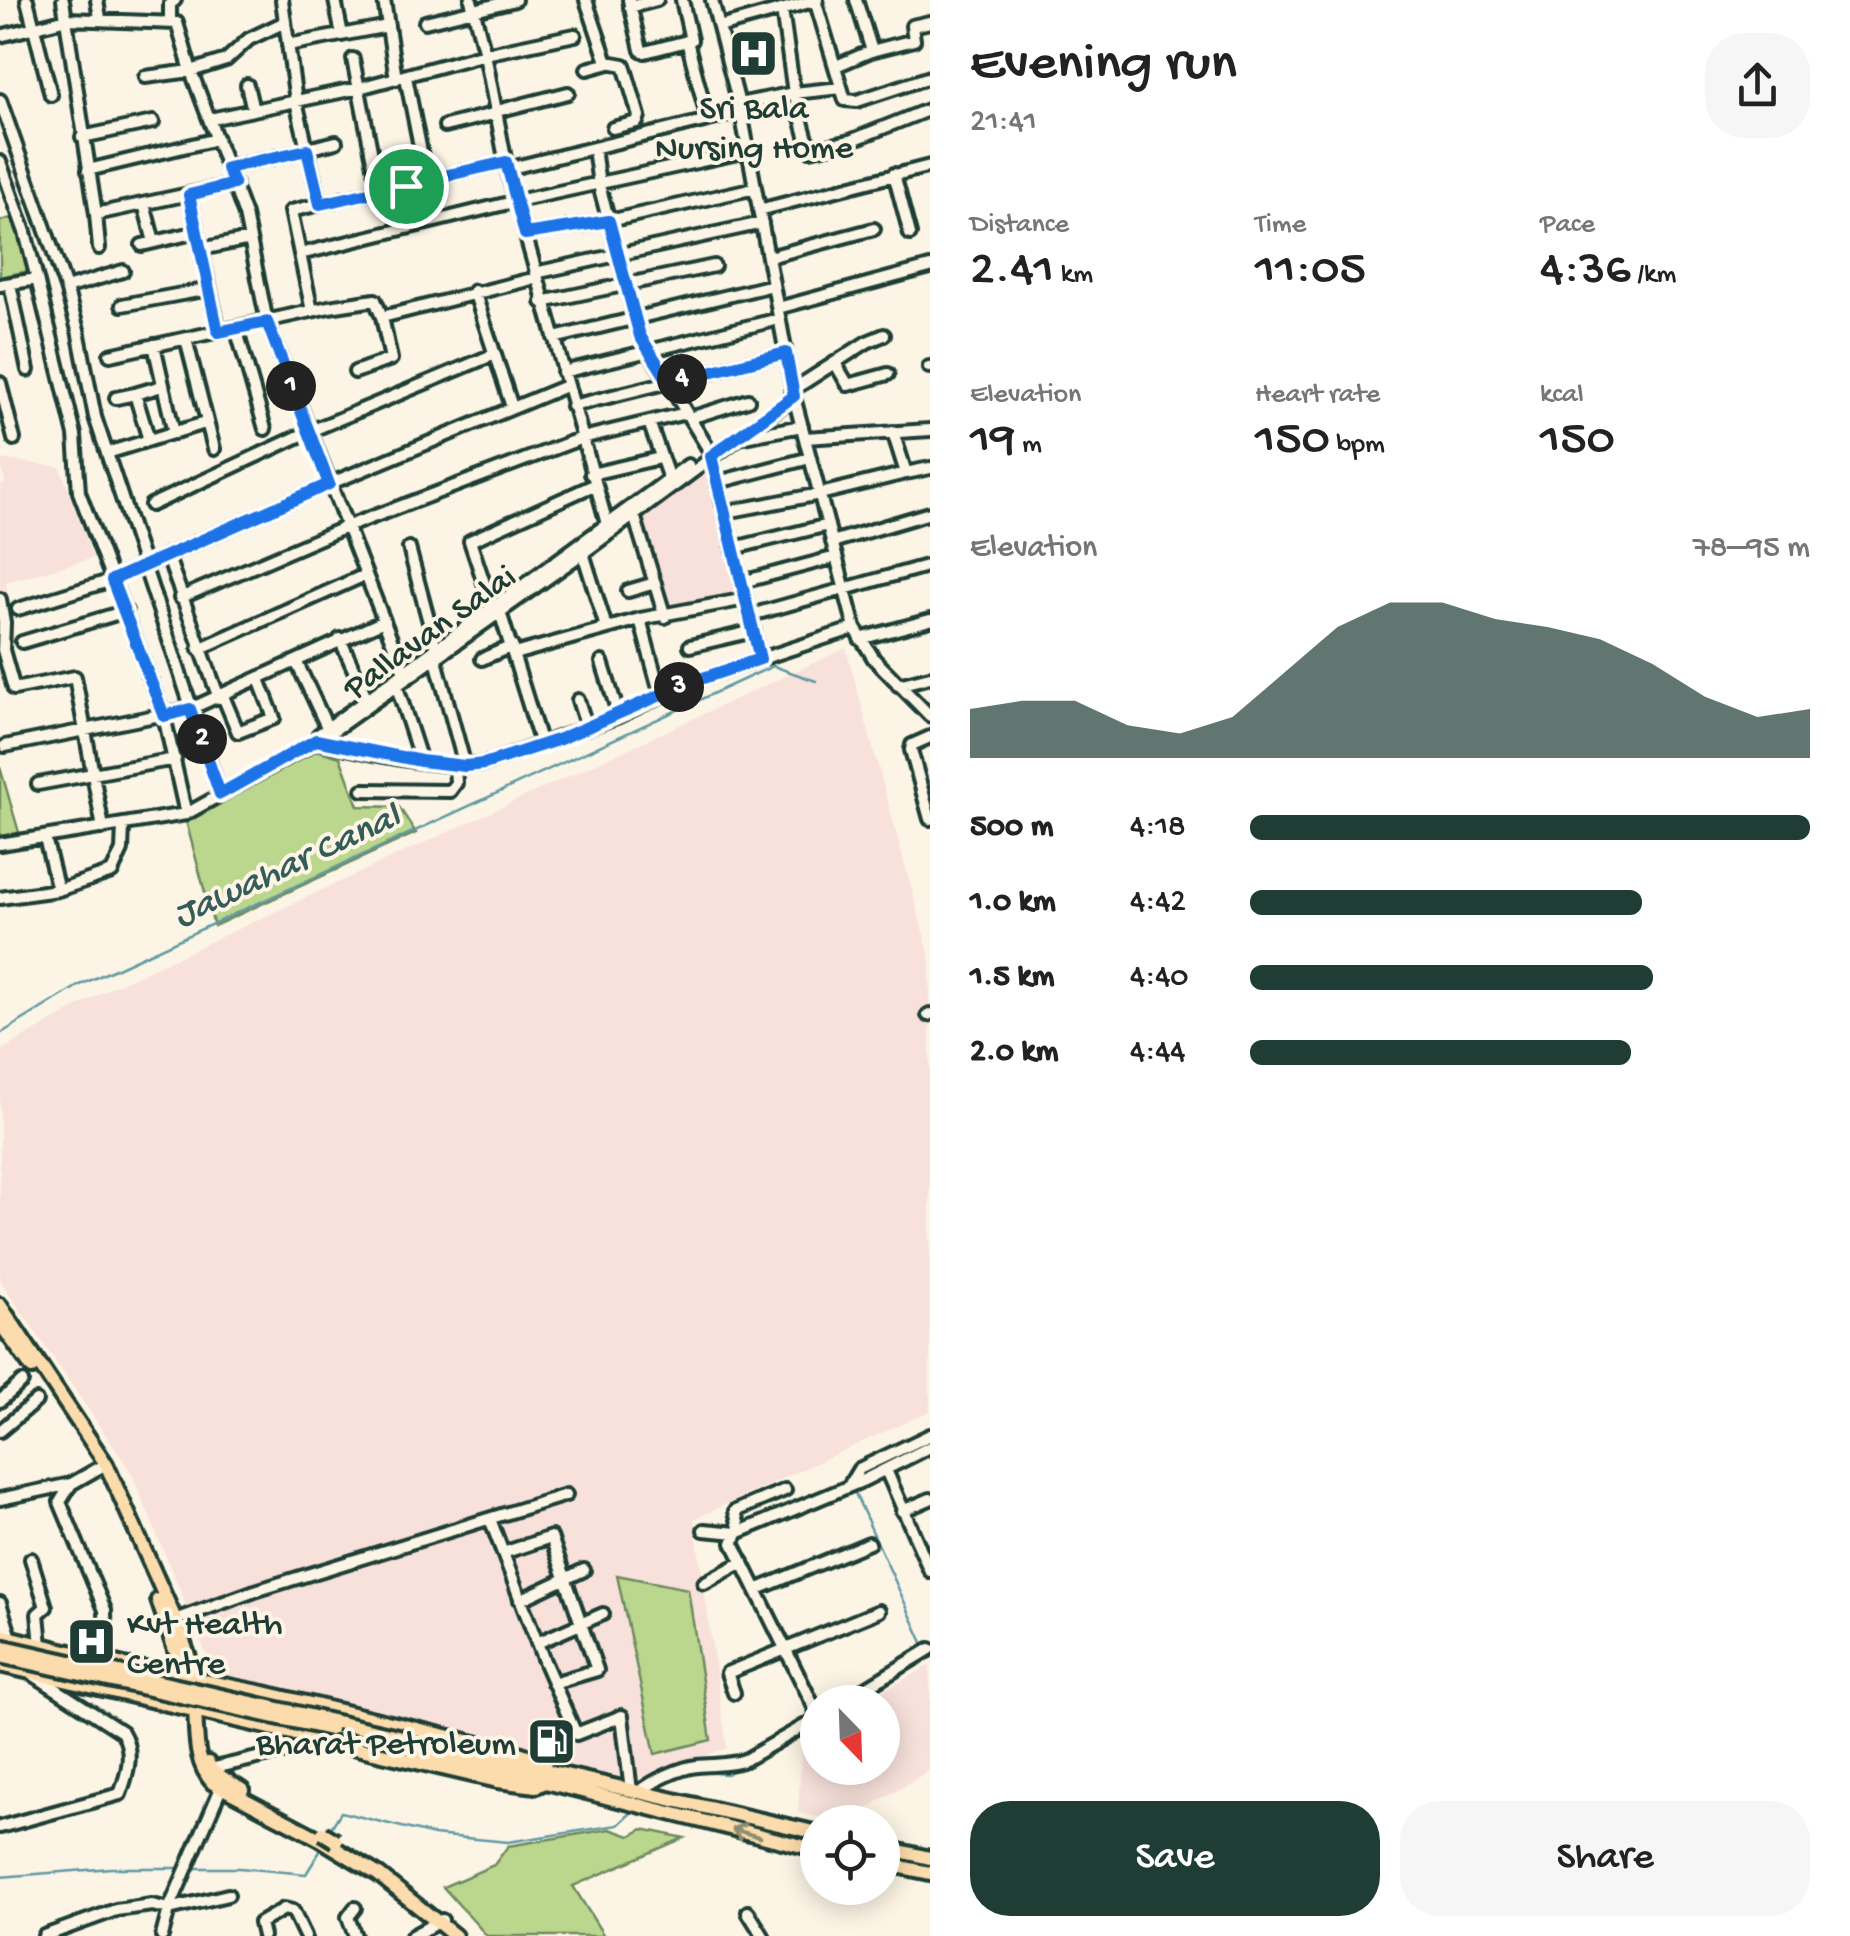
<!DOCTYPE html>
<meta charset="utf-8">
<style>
:root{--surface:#fff;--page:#f6f6f6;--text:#222;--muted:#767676;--accent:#1f3d34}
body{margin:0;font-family:"Gochi Hand",sans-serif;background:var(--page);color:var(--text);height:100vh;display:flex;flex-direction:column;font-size:38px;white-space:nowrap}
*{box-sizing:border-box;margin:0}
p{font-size:32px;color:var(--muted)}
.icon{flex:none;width:55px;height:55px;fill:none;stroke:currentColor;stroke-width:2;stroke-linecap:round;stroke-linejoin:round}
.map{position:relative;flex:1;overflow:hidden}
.side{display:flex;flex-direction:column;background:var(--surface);width:920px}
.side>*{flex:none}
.needle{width:65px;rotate:157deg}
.controls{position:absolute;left:800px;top:1685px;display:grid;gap:20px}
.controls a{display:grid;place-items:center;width:100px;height:100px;border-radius:50%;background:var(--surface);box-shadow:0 5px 25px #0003;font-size:50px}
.pin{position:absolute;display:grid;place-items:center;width:85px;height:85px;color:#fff;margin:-42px;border:5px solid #fff;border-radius:50%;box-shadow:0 2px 10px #0007}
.km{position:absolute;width:50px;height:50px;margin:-25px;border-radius:50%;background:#222;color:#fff;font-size:28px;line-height:50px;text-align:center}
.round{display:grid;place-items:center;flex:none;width:105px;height:105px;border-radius:40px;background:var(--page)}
.headline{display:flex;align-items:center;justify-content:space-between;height:170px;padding:0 40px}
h1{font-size:55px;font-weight:600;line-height:75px}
.figures{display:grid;grid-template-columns:repeat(3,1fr);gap:15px;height:170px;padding:10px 40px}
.figures div{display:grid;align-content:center}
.figures b{font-size:50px;font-weight:600}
.figures small{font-size:28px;font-weight:400}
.figures p{font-size:28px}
.chart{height:280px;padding:20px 40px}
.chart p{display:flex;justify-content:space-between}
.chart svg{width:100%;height:180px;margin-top:10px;fill:var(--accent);opacity:.7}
.action{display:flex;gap:20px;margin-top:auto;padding:20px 40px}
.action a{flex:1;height:115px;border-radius:40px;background:var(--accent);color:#fff;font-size:40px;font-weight:600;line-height:115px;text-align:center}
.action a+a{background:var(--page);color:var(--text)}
ul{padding:0 40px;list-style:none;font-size:32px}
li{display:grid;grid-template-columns:160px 120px 1fr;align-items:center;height:75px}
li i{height:25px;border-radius:12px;background:var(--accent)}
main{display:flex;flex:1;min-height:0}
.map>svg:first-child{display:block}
</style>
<main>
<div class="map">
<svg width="930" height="1936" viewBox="0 0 930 1936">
<rect width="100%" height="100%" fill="#fcf5e5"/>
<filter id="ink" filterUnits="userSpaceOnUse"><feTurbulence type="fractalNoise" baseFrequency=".01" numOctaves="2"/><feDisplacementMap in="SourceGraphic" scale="20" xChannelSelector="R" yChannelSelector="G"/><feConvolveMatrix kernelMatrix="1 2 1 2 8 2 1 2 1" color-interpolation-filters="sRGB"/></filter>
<g filter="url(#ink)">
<path fill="#f8e1db" d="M0 459 60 467 93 558 6 582 15 645 0 650V485L5 483Z
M709 459 744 598 665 617 636 517Z
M846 648 930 957V1411L694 1519 727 1748 640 1778 613 1781 216 1678 131 1472 0 1280V1051L110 988Z
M930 1665V1770L844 1822 798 1813 802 1736 817 1728 818 1768H882V1702H863Z"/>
<path fill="#bbd68d" stroke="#6d8a60" stroke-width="2.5" d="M15 217 33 270 0 277V221Z
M313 749 340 757 358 806 399 807 416 833 214 926 186 821Z
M0 767 20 836 0 839Z
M617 1575 688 1589 711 1740 655 1754Z
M610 1829 630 1836 643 1829 684 1838 573 1886 604 1936H487L443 1887 494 1865 508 1846Z"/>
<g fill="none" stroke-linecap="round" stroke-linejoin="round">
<path stroke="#6099a3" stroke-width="2.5" d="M0 1034 78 986 773 666 816 681
M861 1476 930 1441
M854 1491 925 1647
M865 1694 922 1659
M693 1771 727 1774 738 1768
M656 1787 672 1778
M329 1831 341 1812 434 1835 508 1842 618 1825 632 1812
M190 1868H239L306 1874 322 1848
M0 1877 111 1868H182"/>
<defs>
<path id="minor" d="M27 0 51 95
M63 0 96 214
M97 0 100 18
M282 0 296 101 320 204 506 162
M335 0 342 35
M384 0 396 79
M471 0 485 54 507 169 607 524
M586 0 607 62 624 65 639 116 637 122 613 128
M629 0 641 50 645 52 691 40 682 0
M712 0 741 112 794 397 855 628 874 659 930 716
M815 0 845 100 857 101 930 77
M856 0 872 51
M630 7 657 0
M782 10 794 93 841 88
M170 21V4L175 0
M425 22 515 0
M719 27 817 0
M0 36 67 19 177 23 191 71 245 215 267 322 404 672
M687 41 708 120
M288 45 388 26
M353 59 379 191
M836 66 871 51 914 40 912 26 930 22
M587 69 609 63
M145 77 191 71 226 60 249 39 285 22
M406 77 427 182
M247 85 253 110
M0 100 66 288 78 330 95 417 220 794
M739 104 794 93 810 150 850 141 930 109
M497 111 568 93
M210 119 359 88 485 54 575 35
M445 126 497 113
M82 137 153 122
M594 148 599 185 640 336 709 450
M307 149 336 142
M0 162 25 232 37 279
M227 168 307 150
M507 169 741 112
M88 170 217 139
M894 174 910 234
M189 195 219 332
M144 204 154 242
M320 204 291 211 300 254 517 201 747 151
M759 210 930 166
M525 234 609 221 755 188
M142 245 197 232
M99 248 96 214 235 184
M201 249 250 239
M300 254 312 311
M769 257 874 229
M535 273 762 223
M10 284 28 370
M0 285 37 279 75 435 79 492 164 716 186 814
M66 288 123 271
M474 291 512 407
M542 302 714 266
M122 305 209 289
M778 308 930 267
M236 328 265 429
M554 338 773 285
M186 339 214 449
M154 345 174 433
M110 355 329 307 375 300 382 317 536 278
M835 363 848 385 888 374
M929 367H930
M355 372 391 359 382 317
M563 372 779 319
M0 383 14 439
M791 391 867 342 884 335
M116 398 135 394
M572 406 786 353
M690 418 748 400
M649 422 669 479
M739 438 802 426
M805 438 930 430
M149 440 135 394 162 386
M107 453 205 423
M711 456 760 659
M906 473 930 468
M591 474 660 458
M718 482 810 458
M151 505 308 432 495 354
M726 512 820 494 906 473 893 432
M634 515 665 617
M832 542 930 513
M409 548 436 648
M734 548 828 525
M583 553 606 627
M167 555 219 698
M742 582 836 557
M628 591 655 583
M180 598 346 527 582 438 686 413
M0 599 4 623 3 650 14 689 75 677 103 828
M492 607 470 541 594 485
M18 609 112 580 329 484 566 386
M500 612 541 744
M751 615 930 565
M640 619 661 696
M340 639 367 699
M860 639 930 620
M22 642 126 611
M690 646 754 631
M199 649 365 575
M514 654 640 619 746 599
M482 659 512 646
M436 660 465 766
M296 661 327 727
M602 662 619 716
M898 685 930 677
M397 687 421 761
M223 696 238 732 274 718 259 679
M578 700 587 728
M318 735 688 465
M930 737 912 745 911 750 930 819
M317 741C362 752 439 770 485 764L619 716 688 683 855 628
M5 746 190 709 384 621
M38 784 175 759
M363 790 450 791 456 783 455 765
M45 838 58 890
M0 844 186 814 323 738 583 553 794 397
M0 898 58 890 112 872 122 850 123 826
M928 1015 930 1014
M0 1401 22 1382
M0 1431 36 1401
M886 1470 930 1571
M71 1484 60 1502 105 1610 106 1661
M850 1484 859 1469 930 1435
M0 1499 71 1484 106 1464
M902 1511 930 1499
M490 1519 544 1661 576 1734 622 1716 631 1791
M704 1530 737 1533 862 1481 930 1447
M740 1531 735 1511 785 1490
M737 1533 733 1543 818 1715
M503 1553 551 1537 597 1670 553 1683
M31 1559 46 1607 38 1614 41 1645
M704 1583 743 1562
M758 1589 869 1543
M520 1600 584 1570
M0 1603 11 1638
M172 1621 255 1591 566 1495
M537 1643 603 1614
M734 1693 727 1673 879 1611
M843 1702 930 1649
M210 1769 326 1742
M639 1792C653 1781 679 1768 697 1766 714 1764 729 1766 745 1760L818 1718
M0 1827 120 1794C128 1773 134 1751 122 1732L34 1675
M748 1912 763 1936
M44 1936 116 1910 152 1905 169 1909 228 1895
M162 1936 169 1909 221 1788
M263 1936 260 1923 284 1909 293 1911 305 1936
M355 1936 348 1917 355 1908
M412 1936 442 1920"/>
<path id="major" d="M0 1305 106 1464 175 1619 196 1677
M0 1323 32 1368
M158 1600 177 1656V1674
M0 1635 124 1665 264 1693 522 1754 543 1762 547 1771
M0 1665 498 1781 536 1786 548 1781
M195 1710C197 1736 194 1762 213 1783L320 1839 379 1875 455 1936
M430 1744 818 1833
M406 1747 818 1850
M208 1763 212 1771 242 1790
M882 1847 930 1858
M882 1863 930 1873"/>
</defs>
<use href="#minor" stroke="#1f3d34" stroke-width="18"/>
<use href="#major" stroke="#1f3d34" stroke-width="20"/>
<use href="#minor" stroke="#fcf5e5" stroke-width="10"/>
<use href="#major" stroke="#fcdcac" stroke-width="12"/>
<defs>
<path id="major-bridge" d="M0 1646 407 1738
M0 1656 330 1729
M323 1833 336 1841"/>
</defs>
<use href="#major-bridge" stroke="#1f3d34" stroke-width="20" stroke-linecap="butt"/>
<use href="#major-bridge" stroke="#fcdcac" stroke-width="12"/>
</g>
<defs><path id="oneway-shaft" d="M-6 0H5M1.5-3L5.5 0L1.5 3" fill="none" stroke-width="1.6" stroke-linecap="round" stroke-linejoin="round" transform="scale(2.5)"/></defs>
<use stroke="#8e8c70" href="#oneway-shaft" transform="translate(746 1833) rotate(-163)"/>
</g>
<g fill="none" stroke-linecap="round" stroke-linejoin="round" filter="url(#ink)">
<defs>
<path id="route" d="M307 150 320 204 506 162 525 234 609 221 640 336 669 382 786 353 794 396 711 456 760 659 688 683 560 739 484 764 465 766 421 761 316 740 220 794 190 709 164 716 112 580 329 484 267 322 218 332 189 195 234 184 227 168Z"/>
</defs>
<use href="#route" stroke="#fff" stroke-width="20"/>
<use href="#route" stroke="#1a73e8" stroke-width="12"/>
</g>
<defs>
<symbol id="hospital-square" viewBox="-11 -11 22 22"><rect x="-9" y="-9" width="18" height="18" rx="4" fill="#1f3d34" stroke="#fcf5e5"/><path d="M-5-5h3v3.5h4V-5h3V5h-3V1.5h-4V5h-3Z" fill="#fff"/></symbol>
<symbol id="fuel-square" viewBox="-11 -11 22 22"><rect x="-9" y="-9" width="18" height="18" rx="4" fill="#1f3d34" stroke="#fcf5e5"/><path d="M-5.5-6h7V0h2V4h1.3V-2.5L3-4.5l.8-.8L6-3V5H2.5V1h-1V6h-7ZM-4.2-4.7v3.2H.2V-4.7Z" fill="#fff"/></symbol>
</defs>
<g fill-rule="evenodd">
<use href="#hospital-square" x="726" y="26" width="55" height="55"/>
<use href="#hospital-square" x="64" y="1614" width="55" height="55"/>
<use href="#fuel-square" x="524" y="1714" width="55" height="55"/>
</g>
<g text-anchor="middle" stroke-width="8" stroke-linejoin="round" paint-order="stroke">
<g font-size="35" fill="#1f3d34" stroke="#fcf5e5">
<text x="754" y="117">Sri Bala<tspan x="754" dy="40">Nursing Home</tspan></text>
<text x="127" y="1633" text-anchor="start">Kvt Health<tspan x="127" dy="40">Centre</tspan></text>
<text x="516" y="1753" text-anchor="end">Bharat Petroleum</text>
</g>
<g font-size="35" fill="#1f3d34" stroke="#fcf5e5">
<text transform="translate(428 630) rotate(-36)" y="12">Pallavan Salai</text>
</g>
<g font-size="38" font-style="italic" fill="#355c59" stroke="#fcf5e5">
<text transform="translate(285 863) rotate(-25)" y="13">Jawahar Canal</text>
</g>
</g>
</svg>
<div class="controls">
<a><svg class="needle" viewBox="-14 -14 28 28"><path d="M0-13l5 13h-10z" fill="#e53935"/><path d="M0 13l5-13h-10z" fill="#767676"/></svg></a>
<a><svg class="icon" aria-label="locate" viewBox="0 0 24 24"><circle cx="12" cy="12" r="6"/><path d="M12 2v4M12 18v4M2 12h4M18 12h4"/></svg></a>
</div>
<div class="pin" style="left:406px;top:186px;background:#1e9e55"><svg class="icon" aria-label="arrive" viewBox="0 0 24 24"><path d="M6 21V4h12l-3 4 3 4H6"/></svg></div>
<b class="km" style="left:291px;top:386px">1</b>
<b class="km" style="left:202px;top:739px">2</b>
<b class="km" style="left:679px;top:687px">3</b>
<b class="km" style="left:682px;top:379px">4</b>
</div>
<section class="side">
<div class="headline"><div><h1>Evening run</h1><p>21:41</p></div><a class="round"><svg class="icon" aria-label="share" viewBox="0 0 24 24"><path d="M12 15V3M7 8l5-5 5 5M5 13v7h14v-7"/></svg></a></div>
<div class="figures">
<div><p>Distance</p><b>2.41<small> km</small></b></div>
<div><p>Time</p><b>11:05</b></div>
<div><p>Pace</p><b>4:36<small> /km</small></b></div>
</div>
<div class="figures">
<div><p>Elevation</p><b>19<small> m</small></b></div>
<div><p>Heart rate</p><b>150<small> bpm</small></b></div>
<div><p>kcal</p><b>150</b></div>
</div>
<div class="chart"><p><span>Elevation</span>78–95 m</p>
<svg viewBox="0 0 160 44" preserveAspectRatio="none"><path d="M0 44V32L10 30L20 30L30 36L40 38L50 34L60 23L70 12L80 6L90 6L100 10L110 12L120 15L130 21L140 29L150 34L160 32V44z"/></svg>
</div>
<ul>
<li><b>500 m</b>4:18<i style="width:100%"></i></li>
<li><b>1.0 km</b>4:42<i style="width:70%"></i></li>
<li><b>1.5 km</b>4:40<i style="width:72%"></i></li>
<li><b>2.0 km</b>4:44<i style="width:68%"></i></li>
</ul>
<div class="action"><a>Save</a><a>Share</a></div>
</section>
</main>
